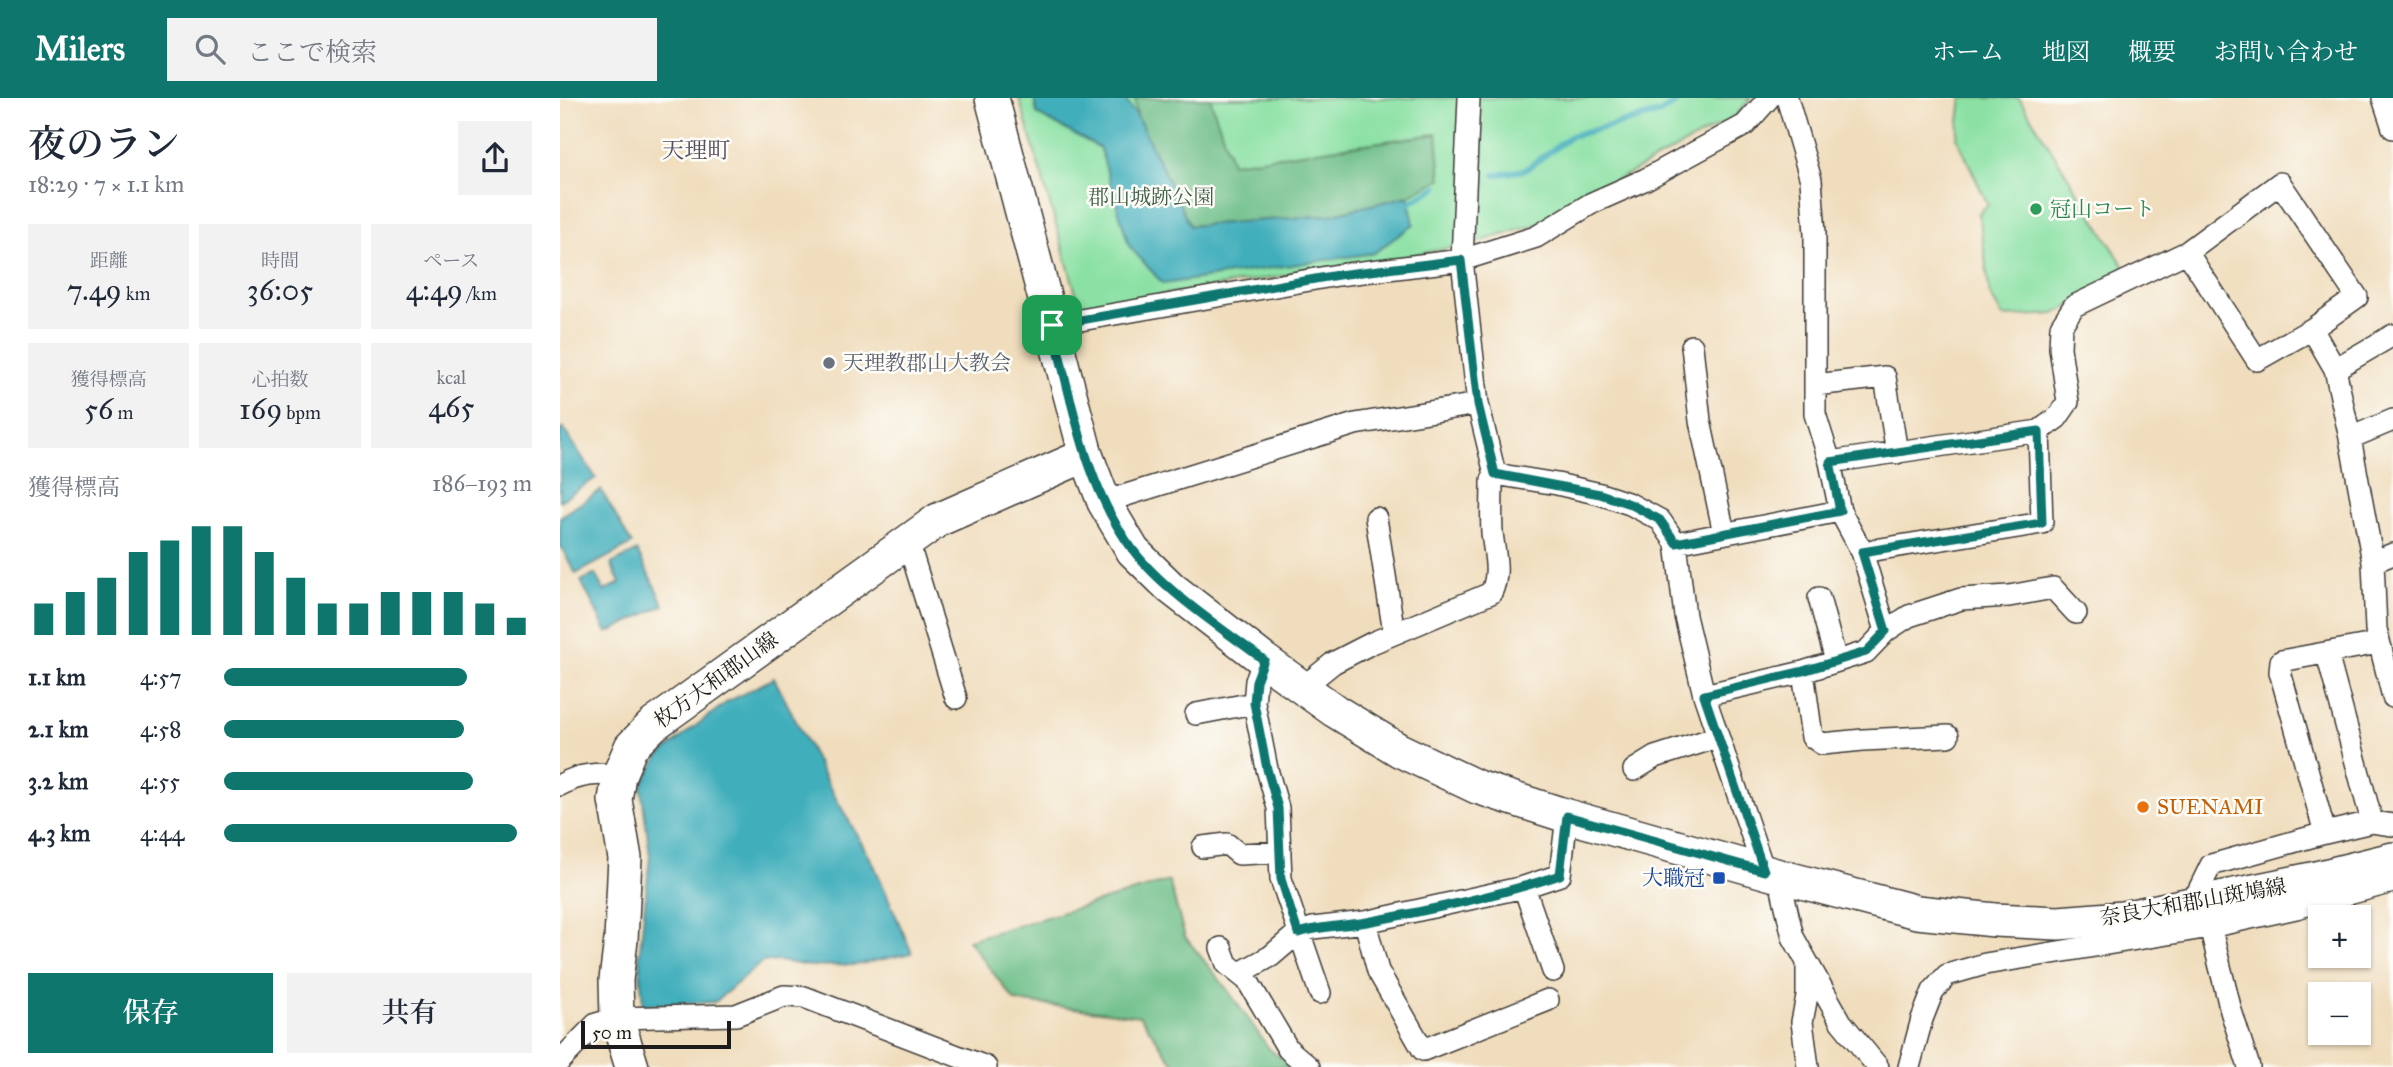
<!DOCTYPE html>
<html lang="ja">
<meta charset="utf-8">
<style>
:root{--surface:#fff;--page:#f2f2f3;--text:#1f2937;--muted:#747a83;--accent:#0f766e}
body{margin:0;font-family:"IM FELL Great Primer","Noto Serif JP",serif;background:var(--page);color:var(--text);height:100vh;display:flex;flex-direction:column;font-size:26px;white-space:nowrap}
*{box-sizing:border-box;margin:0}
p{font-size:23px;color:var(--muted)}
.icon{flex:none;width:38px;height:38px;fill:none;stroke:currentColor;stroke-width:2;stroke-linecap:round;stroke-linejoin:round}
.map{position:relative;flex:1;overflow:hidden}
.details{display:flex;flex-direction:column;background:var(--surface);width:560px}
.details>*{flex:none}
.tools{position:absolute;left:1748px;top:807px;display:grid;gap:14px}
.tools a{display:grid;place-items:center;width:63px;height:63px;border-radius:0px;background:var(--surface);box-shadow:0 2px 5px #0004;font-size:35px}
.scale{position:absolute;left:21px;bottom:18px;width:150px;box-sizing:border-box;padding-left:7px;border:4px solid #1c1c1c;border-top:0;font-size:19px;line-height:24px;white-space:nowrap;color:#1c1c1c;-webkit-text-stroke:5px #fdfcf7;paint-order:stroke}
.pin{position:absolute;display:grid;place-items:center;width:60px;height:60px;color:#fff;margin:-30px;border-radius:14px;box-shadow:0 4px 10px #0006}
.round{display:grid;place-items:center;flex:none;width:74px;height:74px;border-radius:0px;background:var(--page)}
.head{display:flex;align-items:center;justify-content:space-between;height:119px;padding:0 28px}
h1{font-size:38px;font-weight:600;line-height:52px}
.metrics{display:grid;grid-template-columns:repeat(3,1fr);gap:10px;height:119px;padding:7px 28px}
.metrics div{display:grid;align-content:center;border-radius:0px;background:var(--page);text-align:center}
.metrics b{font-size:30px;font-weight:600}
.metrics small{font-size:19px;font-weight:400}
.metrics p{font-size:19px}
.chart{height:196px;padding:14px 28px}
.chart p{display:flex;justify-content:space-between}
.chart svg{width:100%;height:126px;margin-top:7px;stroke:var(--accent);stroke-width:6}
.cta{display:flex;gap:14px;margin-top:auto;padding:14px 28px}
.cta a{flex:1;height:80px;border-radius:0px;background:var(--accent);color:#fff;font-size:28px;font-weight:600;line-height:80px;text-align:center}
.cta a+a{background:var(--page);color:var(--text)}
ul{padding:0 28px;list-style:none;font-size:23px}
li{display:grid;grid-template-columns:112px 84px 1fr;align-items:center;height:52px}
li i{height:18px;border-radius:9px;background:var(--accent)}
header{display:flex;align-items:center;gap:42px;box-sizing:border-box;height:98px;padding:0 35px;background:var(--accent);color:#fff}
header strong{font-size:33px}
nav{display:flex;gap:38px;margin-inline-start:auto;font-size:24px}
.search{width:490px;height:63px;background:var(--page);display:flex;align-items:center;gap:18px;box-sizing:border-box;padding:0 24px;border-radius:0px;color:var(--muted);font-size:26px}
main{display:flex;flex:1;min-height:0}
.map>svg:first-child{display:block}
</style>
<header>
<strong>Milers</strong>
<div class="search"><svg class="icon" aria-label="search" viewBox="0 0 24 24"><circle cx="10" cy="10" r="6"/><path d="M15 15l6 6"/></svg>ここで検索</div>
<nav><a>ホーム</a><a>地図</a><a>概要</a><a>お問い合わせ</a></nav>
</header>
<main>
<section class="details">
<div class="head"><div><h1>夜のラン</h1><p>18:29 · 7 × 1.1 km</p></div><a class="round"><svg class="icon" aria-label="share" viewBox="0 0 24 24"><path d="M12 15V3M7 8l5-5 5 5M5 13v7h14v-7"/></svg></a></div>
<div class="metrics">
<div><p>距離</p><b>7.49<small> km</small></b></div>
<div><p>時間</p><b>36:05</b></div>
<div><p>ペース</p><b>4:49<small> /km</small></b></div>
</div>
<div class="metrics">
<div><p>獲得標高</p><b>56<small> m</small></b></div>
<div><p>心拍数</p><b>169<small> bpm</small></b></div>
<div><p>kcal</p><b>465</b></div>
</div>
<div class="chart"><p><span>獲得標高</span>186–193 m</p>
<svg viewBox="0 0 160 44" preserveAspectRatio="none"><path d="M5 44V33M15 44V29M25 44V24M35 44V15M45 44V11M55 44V6M65 44V6M75 44V15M85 44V24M95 44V33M105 44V33M115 44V29M125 44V29M135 44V29M145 44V33M155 44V38"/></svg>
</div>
<ul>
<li><b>1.1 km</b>4:57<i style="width:79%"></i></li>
<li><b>2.1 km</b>4:58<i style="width:78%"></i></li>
<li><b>3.2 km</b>4:55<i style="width:81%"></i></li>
<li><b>4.3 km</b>4:44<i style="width:95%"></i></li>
</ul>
<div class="cta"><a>保存</a><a>共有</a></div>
</section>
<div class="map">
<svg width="1833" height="969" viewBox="0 0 1833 969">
<rect width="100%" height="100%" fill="#fdfcf7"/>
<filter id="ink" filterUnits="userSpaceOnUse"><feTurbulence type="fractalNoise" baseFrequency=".0143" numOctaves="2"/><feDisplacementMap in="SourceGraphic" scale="14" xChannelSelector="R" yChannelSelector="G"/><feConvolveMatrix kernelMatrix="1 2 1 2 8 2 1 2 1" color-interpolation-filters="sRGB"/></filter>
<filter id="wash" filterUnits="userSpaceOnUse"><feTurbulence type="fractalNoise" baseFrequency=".00686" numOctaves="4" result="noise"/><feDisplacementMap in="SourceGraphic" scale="28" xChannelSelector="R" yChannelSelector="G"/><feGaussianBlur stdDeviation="1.57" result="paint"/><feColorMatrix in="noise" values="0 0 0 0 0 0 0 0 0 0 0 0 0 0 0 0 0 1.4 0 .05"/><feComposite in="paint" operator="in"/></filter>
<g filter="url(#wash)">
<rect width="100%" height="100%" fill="#f0ddbd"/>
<path fill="#8be1a4" stroke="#547e60" stroke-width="2" d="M459 0H1191L1175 19 1025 99 982 125 922 143 830 162 520 209Z
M1402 0H1459L1570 178 1494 216 1443 219 1430 197 1419 115 1428 107 1397 40Z"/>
<path fill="#70bf8a" stroke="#466e53" stroke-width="2" d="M575 0H650L672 65 877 36 881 81 848 98 770 117 630 128 577 18Z
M609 783 625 839 667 891 710 952 734 969H616L580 918 455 903 408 842Z"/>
<path fill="#3faebb" stroke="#2e656c" stroke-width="2" d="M474 0H564L577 18 630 128 770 117 848 98 854 126 814 155 603 186 569 148 540 50 477 16Z
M3 330 36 380 0 403V333Z
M41 392 72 446 16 476 0 447V419Z
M77 453 104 507 47 535 21 483 35 476 44 493 60 485 51 466Z
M214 580 269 688 314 767 352 855 296 867 250 868 218 863 202 864 155 904 83 907 79 861 90 758 81 688 99 658 129 633 167 604Z"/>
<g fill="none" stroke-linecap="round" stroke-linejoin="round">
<path stroke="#3faebb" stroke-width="6" d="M935 77 965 72 1011 38 1100 15 1123 0
M849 105 877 89"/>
</g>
</g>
<g filter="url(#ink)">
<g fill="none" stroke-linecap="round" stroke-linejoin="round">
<defs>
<path id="street" d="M1209 0 1185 27 1086 81 1032 105 976 139 902 162 918 306 935 376 997 386 1040 396 1070 406 1100 422 1116 445 1280 413
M1823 0 1833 30
M492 227 778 177 902 162 909 0
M1752 231 1775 271 1790 340 1813 464 1816 531 1833 599
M1132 248 1140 323 1164 435
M1775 271 1833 237
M1255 287 1325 279 1337 355
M1479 333 1497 320 1508 304 1500 250 1501 228 1514 208 1627 154 1720 85 1797 199 1752 231 1697 262 1627 154
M1790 340 1833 322
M1270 364 1479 333 1482 425 1302 454
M544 404 795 326 918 306
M816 420 834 535
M348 444 396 600
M1116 445 1125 518 1144 597 1204 773
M1813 464 1833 456
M1259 500 1276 563
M1326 533 1349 518 1401 501 1449 498 1493 490 1516 515
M1819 545 1721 563 1720 574 1765 735 1812 724 1833 727
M1767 556 1812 724
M704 562 696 583 694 605 707 671 718 710 721 781 760 895
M1243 574 1252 639 1262 646 1303 642 1388 638
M742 590 773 565 812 545 931 495C941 474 934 456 932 434 931 417 932 399 932 382L935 376
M1144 597 1243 574 1306 554 1326 533 1302 454 1280 413 1270 364 1255 316V135L1251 82 1227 0
M636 616 694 605
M1074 672 1095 659 1158 639
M0 687C20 676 37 675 59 677
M643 749 667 746 679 756 720 754
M1219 778 1233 839 1281 924 1318 969
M964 789 993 873
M1632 806 1651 767 1765 735
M1647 816 1671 913 1689 969
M805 824 818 873 863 952 988 902
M661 850 667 866 687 882 728 951 749 969
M1247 866V898L1242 924 1248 969
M680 875 711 858 738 835 753 830 805 824 964 789 1000 777 1007 718
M0 963 36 926 57 920 176 917 224 898 244 899 426 969
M1349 969 1362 921 1373 893 1387 877 1425 866 1650 829 1736 810 1833 784"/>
<path id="primary" d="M432 0 526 357 544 404 573 453 611 490 704 562 775 613 839 652 917 689 1007 718 1219 778 1357 814 1435 822 1498 825 1563 820 1752 781 1833 761
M72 969 57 920 56 882 61 842 65 760 55 702 59 677 71 649 93 627 378 422 526 357"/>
</defs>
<use href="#street" stroke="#3c3934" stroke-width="24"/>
<use href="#primary" stroke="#3c3934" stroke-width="36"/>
<use href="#street" stroke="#fff" stroke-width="21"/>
<use href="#primary" stroke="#fff" stroke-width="33"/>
</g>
</g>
<g fill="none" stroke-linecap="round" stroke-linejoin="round" filter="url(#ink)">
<defs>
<path id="route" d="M901 162 918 306 935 376 1040 396 1070 406 1100 422 1116 445 1280 413 1270 364 1479 333 1482 425 1302 454 1326 533 1306 554 1243 573 1144 597 1204 773 1007 718 1000 777C938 798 871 812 807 824 784 828 761 828 738 835L721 781 718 710 707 671 694 605 696 583 704 562C664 532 603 492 573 452 525 389 512 303 492 227L778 177Z"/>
</defs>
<use href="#route" stroke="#fff" stroke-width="14"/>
<use href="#route" stroke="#0f766e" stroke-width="9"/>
</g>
<circle fill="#2e9e5b" stroke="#fdfcf7" stroke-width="2.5" cx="1476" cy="111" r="7"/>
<circle fill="#6b7280" stroke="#fdfcf7" stroke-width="2.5" cx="269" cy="265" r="7"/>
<circle fill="#e8710a" stroke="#fdfcf7" stroke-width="2.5" cx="1583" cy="709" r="7"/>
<rect fill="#1a4fb4" stroke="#fdfcf7" stroke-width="2.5" x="1152" y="773" width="14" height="14" rx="3.5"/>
<g text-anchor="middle" stroke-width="5" stroke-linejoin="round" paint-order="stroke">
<g font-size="21" fill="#43614c" stroke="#fdfcf7">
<text x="591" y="106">郡山城跡公園</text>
</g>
<g font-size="21" fill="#27864d" stroke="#fdfcf7" text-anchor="start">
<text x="1490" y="118">冠山コート</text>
</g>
<g font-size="21" fill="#5b616d" stroke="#fdfcf7" text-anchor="start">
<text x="283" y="272">天理教郡山大教会</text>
</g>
<g font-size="21" fill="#1c1c1c" stroke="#fdfcf7">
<text transform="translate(156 582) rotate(-36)" y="7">枚方大和郡山線</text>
<text transform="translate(1633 804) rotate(-10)" y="7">奈良大和郡山斑鳩線</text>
</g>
<g font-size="21" fill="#c56008" stroke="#fdfcf7" text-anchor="start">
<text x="1597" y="716">SUENAMI</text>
</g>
<g font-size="21" fill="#164399" stroke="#fdfcf7" text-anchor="end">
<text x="1145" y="787">大職冠</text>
</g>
<g font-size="23" fill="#564f5f" stroke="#fdfcf7">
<text x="136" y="60">天理町</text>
</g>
</g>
</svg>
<div class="tools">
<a>+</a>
<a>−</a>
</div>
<div class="scale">50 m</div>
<div class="pin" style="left:492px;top:227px;background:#1e9e55"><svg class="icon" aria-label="arrive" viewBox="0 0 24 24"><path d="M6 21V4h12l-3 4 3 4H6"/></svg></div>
</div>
</main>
